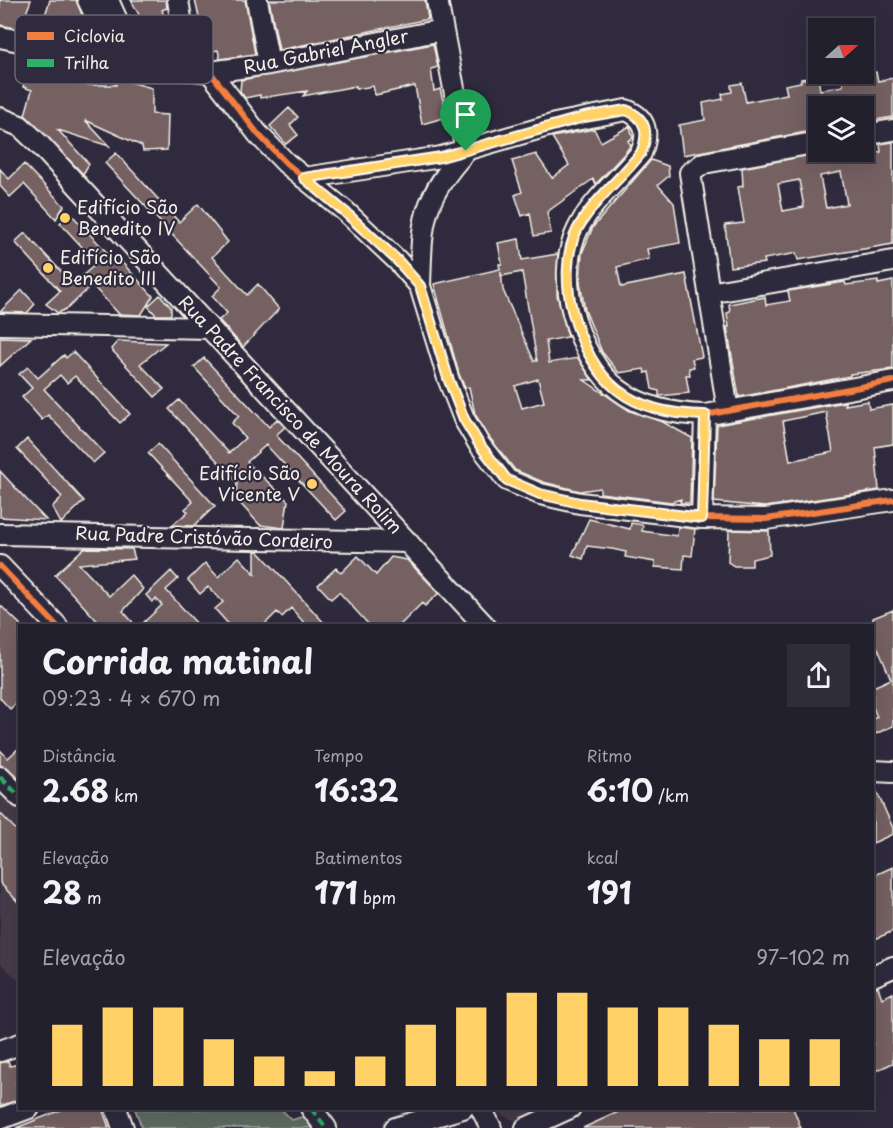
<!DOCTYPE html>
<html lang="pt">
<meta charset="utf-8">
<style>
:root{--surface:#23202e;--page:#2f2d3a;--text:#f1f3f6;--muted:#a3a3aa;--line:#403e4a;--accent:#ffd166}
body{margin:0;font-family:"Playpen Sans",sans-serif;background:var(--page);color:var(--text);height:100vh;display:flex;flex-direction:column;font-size:22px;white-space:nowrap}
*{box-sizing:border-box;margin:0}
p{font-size:20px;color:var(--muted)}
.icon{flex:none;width:33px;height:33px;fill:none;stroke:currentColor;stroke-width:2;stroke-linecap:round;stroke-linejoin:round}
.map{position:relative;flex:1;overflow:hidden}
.side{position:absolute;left:18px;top:624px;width:856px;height:486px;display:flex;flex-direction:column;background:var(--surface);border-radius:0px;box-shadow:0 6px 24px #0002,0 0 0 2px var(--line)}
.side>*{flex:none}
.needle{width:39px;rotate:69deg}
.tools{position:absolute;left:808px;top:18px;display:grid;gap:12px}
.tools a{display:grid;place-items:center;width:66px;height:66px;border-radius:0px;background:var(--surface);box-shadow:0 6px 24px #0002,0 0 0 2px var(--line);font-size:30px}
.pin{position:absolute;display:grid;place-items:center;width:51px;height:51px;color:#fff;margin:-62px -26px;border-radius:50% 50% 50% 0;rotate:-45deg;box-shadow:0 0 6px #0007}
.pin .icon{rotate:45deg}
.round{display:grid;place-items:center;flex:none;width:63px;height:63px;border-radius:0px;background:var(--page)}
.overview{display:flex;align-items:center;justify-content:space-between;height:102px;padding:0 24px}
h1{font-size:33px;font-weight:700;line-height:45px}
.metrics{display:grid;grid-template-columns:repeat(3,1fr);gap:9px;height:102px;padding:6px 24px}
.metrics div{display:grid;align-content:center}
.metrics b{font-size:30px;font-weight:700}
.metrics small{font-size:16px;font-weight:400}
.metrics p{font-size:16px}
.chart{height:168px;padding:12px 24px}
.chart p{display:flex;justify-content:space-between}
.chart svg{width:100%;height:108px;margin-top:6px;stroke:var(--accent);stroke-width:6}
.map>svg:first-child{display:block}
</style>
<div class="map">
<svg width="893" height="1128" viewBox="0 0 893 1128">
<rect width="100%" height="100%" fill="#2f2a3d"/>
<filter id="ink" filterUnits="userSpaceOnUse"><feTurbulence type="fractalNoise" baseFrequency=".0167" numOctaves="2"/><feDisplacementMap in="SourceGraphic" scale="12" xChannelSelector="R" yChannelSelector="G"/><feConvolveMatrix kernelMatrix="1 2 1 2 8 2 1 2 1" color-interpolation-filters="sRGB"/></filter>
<g filter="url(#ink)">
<path fill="#443a48" d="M0 791 19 812V981L0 963Z
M496 1109H544L515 1121 500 1114Z"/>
<path fill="#5d6a5f" stroke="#a8aea4" stroke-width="1.5" d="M135 1109H281L292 1120 308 1115 316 1128H142Z"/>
<path fill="#756062" stroke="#f4f1e8" stroke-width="1.5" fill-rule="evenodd" d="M0 0H31L20 29 0 25Z
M50 0H76L86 24 80 38 73 40 39 33Z
M131 0H166L167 8 162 10 171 35 166 43 150 49V35Z
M195 0H245L255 54 220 59 218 50 207 52Z
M269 0H425L428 19 279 50Z
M433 44 438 67 431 69 434 91 440 89 447 117 422 124 415 86 375 95 373 86 356 89V86L303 96 307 91 260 98V95L245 98 240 91 241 80Z
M32 56 83 67 79 85H116V78L152 88V114L168 115 167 150 143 151 142 146 85 120 109 146 58 130 89 164 83 174 25 115 32 90 23 87Z
M876 72 878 81 893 78V117L869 121 866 106H814L816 130 683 155 679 125 705 120 703 103 723 99 722 94 732 92 731 85 742 83 746 102 787 94 785 85 801 82V79L818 77 820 90 843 86 842 78Z
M289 108 298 117 290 125 298 135 286 144 270 126Z
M630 126 633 138 628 141 631 145 624 154 596 184 593 179 547 212 551 233 534 236 530 213 522 216 515 195 522 192 512 161 536 154 552 178 569 165 552 137 594 129 601 142Z
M893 142V244L798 260 796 253 792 254 764 259 765 263 730 267 725 225 744 223 738 187 743 186 742 168 826 152H881L880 144ZM841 172 847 204 826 208 820 176ZM799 180 804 207 783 211 778 184Z
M116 153 179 222 198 204 228 242 212 257 247 295 258 284 279 309 243 347 219 320 227 313 212 296 221 287 105 163Z
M651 160 668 166 669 176 658 185 674 203 680 243 647 249 649 259 617 267 621 287 686 274 702 357 692 359 694 367 689 368 690 375H686L689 393 659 396V391L652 389 649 372 645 373 644 369 619 373 602 352 585 310 580 282 582 253 593 227Z
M24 164 64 206 56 219 24 184 10 197 0 186V169L9 179Z
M70 213 114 260 117 257 153 296 141 315 119 314 92 285 68 308 58 313 46 304 60 291 15 242 25 233 73 284 97 263 60 223Z
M519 239 522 260 558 254 557 295 568 337 546 341 549 363 578 358 592 380H584L630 411 661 421 692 438 690 503H680L681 499 671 502 600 493V488L580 491 543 482 515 470 489 437 475 414 469 387 465 388 459 374 434 284 500 269 499 264H502L498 243ZM501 272V276L522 272 537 361H534L503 290ZM538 379 544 402 522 408 515 386Z
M878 281V284L893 281V369L850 374V376L739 397 727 327H729L727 313 730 312 729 304 765 297 766 305 790 301 788 291 845 282 846 285Z
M22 290 35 304 27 313 0 312Z
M160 295 171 307V315H156L148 306Z
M0 337 31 338 0 366Z
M118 341 166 343 140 364 164 389 155 397 111 349Z
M73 352 130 414 120 423 75 376 67 383 60 375 44 389 104 453 93 463 48 415 42 420 22 397 32 388 19 374 28 367 38 378 64 355 66 358Z
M204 358 269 427 277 419 285 427 276 435 346 511 336 520 266 445 247 462 288 501 284 528 260 525 236 499 237 482 169 409 179 400 229 453 245 438 232 423 239 416 194 367Z
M868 401 869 409 893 405V444L875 447 879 490 765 507 714 502 717 425 845 402V405ZM826 412 833 452 790 461 783 421Z
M27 439 84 501 61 523 52 507 62 497 17 449Z
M158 444 215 506 194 526 172 525 188 512 185 509 193 502 148 453Z
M0 471 24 497 46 520 0 517Z
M589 519 630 529 631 523 643 525 642 531 677 536 678 527 695 529 692 556 684 555 683 569 655 567V562L625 557 626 552 612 549 587 546 583 559 572 555Z
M729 530 769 531 770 555 752 559V566H734L728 562Z
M84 548 132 549 135 559 79 564 109 596 131 575 143 589 123 611 136 626H117L113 621 107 626H102L55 575Z
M255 551H258L327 626H307L291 608 282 617 277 612 263 626H230L215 609 223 602 208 587 200 594 188 580 205 563 218 577 239 557 255 574Z
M358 556 376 575 391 557 407 560 439 593 425 606 422 603 399 626H370L339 592 331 599 318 585 336 568 341 573Z
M171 571 178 579 166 590 199 626H140L162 605 156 599 152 602 146 595Z
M0 605 20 624V700L10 709 0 698Z
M893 610V726L873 735V719L877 717 873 707V687L891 679 873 637V618Z
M20 747V780L8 768 0 765V750L8 758Z
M873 783 893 828V834L873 843Z
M0 813 20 834V904L0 883Z
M893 867V931L873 940V876Z
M878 987 882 998 893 993V1063L873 1072V988Z
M8 1061 10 1066 20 1064V1081L16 1083 20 1099 0 1106V1063Z
M66 1108H102L109 1128H16Z
M627 1108H793L801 1128H583Z"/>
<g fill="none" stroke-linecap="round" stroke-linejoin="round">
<defs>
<path id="minor" d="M88 0 103 31 114 61
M108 0 136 63
M178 0 187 56 185 70
M257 0 269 64
M0 37 114 61 210 72 269 64 442 30
M210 72 258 134 286 163 345 211 398 261 420 286 448 378 464 419 479 444 507 480 540 494 580 503 702 518 766 519 893 500
M0 118 20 126 40 145 485 626
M864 135 893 130
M304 178 441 157 555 124 626 110C647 118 649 134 641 153 621 178 590 202 577 231 565 256 566 287 573 313 592 384 632 413 705 415L893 381
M420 286C422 222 421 200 466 151L437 0
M709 293 893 261
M0 324 210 328
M728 411 690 173 704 163 819 142
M702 518 705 415
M0 534 408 542
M0 566 57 626
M873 771 893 772
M0 777 20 797
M873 976 893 967
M0 1051 20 1044
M116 1108 123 1128
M311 1108 326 1128
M481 1108 491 1128
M0 1119 29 1108
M395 1128 463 1108
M526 1128 570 1108"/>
</defs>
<use href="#minor" stroke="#f4f1e8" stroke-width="24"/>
<use href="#minor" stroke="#2f2a3d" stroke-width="20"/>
<path stroke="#2db169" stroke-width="4.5" stroke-dasharray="9 4.5" stroke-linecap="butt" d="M0 777 20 797
M311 1108 326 1128"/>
<defs>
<path id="cycleway" d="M210 72 258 134 286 163 345 211 398 261 420 286 448 378 464 419 479 444 507 480 540 494 580 503 702 518 766 519 893 500
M304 178 441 157 555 124 626 110C647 118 649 134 641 153 621 178 590 202 577 231 565 256 566 287 573 313 592 384 632 413 705 415L893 381
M0 566 57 626"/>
</defs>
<use href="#cycleway" stroke="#2f2a3d" stroke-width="10"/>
<use href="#cycleway" stroke="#f27e40" stroke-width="6"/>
</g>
</g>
<g fill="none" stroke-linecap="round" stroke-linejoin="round" filter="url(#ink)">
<defs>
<path id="route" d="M626 110C647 118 649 134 641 153 621 179 592 201 577 230 565 254 566 285 572 310 592 384 629 414 705 415L702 518 580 503 540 494 507 480 479 444 464 419 448 378 420 286 398 261 345 212 304 178 441 157 584 117Z"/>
</defs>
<use href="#route" stroke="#fff" stroke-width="12"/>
<use href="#route" stroke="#ffd166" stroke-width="8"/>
</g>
<g fill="#ffd166" stroke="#2f2a3d" stroke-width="2">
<circle cx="65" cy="218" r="6"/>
<circle cx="48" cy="268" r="6"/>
<circle cx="312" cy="484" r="6"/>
</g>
<g text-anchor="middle" stroke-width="4.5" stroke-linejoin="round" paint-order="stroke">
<g font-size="18" fill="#f4f1e8" stroke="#2f2a3d">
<text transform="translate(326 52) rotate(-11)" y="6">Rua Gabriel Angler</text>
<text transform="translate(290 415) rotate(47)" y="6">Rua Padre Francisco de Moura Rolim</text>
<text transform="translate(204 538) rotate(2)" y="6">Rua Padre Cristóvão Cordeiro</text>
</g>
<g font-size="18" fill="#f4f1e8" stroke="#2f2a3d" text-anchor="start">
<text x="77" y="214">Edifício São<tspan x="77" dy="21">Benedito IV</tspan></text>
<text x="60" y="264">Edifício São<tspan x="60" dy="21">Benedito III</tspan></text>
<text x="300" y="480" text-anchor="end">Edifício São<tspan x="300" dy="21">Vicente V</tspan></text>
</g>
</g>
<rect x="15" y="15" width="198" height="69" rx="9" fill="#2f2a3d" stroke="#6a6670" stroke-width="1.5"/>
<rect x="27" y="32" width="27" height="8" fill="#f27e40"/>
<rect x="27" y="59" width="27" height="8" fill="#2db169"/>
<g font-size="16" fill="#f4f1e8">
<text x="64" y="42">Ciclovia</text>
<text x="64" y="69">Trilha</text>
</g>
</svg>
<div class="tools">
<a><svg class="needle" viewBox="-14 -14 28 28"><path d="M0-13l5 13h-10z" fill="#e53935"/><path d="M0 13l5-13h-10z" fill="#a3a3aa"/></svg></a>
<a><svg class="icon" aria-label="layers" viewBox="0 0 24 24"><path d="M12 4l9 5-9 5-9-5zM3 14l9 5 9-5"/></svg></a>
</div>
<div class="pin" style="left:466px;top:151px;background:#1e9e55"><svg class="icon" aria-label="arrive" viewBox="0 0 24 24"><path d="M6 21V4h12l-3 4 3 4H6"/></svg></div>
<section class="side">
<div class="overview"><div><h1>Corrida matinal</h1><p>09:23 · 4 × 670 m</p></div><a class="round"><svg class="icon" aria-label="share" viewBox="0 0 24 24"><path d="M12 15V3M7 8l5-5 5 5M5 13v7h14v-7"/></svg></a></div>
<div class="metrics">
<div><p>Distância</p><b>2.68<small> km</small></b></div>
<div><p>Tempo</p><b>16:32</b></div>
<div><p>Ritmo</p><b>6:10<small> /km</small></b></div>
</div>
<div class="metrics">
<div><p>Elevação</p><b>28<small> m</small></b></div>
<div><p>Batimentos</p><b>171<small> bpm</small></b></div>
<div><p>kcal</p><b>191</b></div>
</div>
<div class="chart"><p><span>Elevação</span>97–102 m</p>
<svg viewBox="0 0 160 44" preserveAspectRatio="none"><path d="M5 44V19M15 44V12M25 44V12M35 44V25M45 44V32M55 44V38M65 44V32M75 44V19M85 44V12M95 44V6M105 44V6M115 44V12M125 44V12M135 44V19M145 44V25M155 44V25"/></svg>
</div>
</section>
</div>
